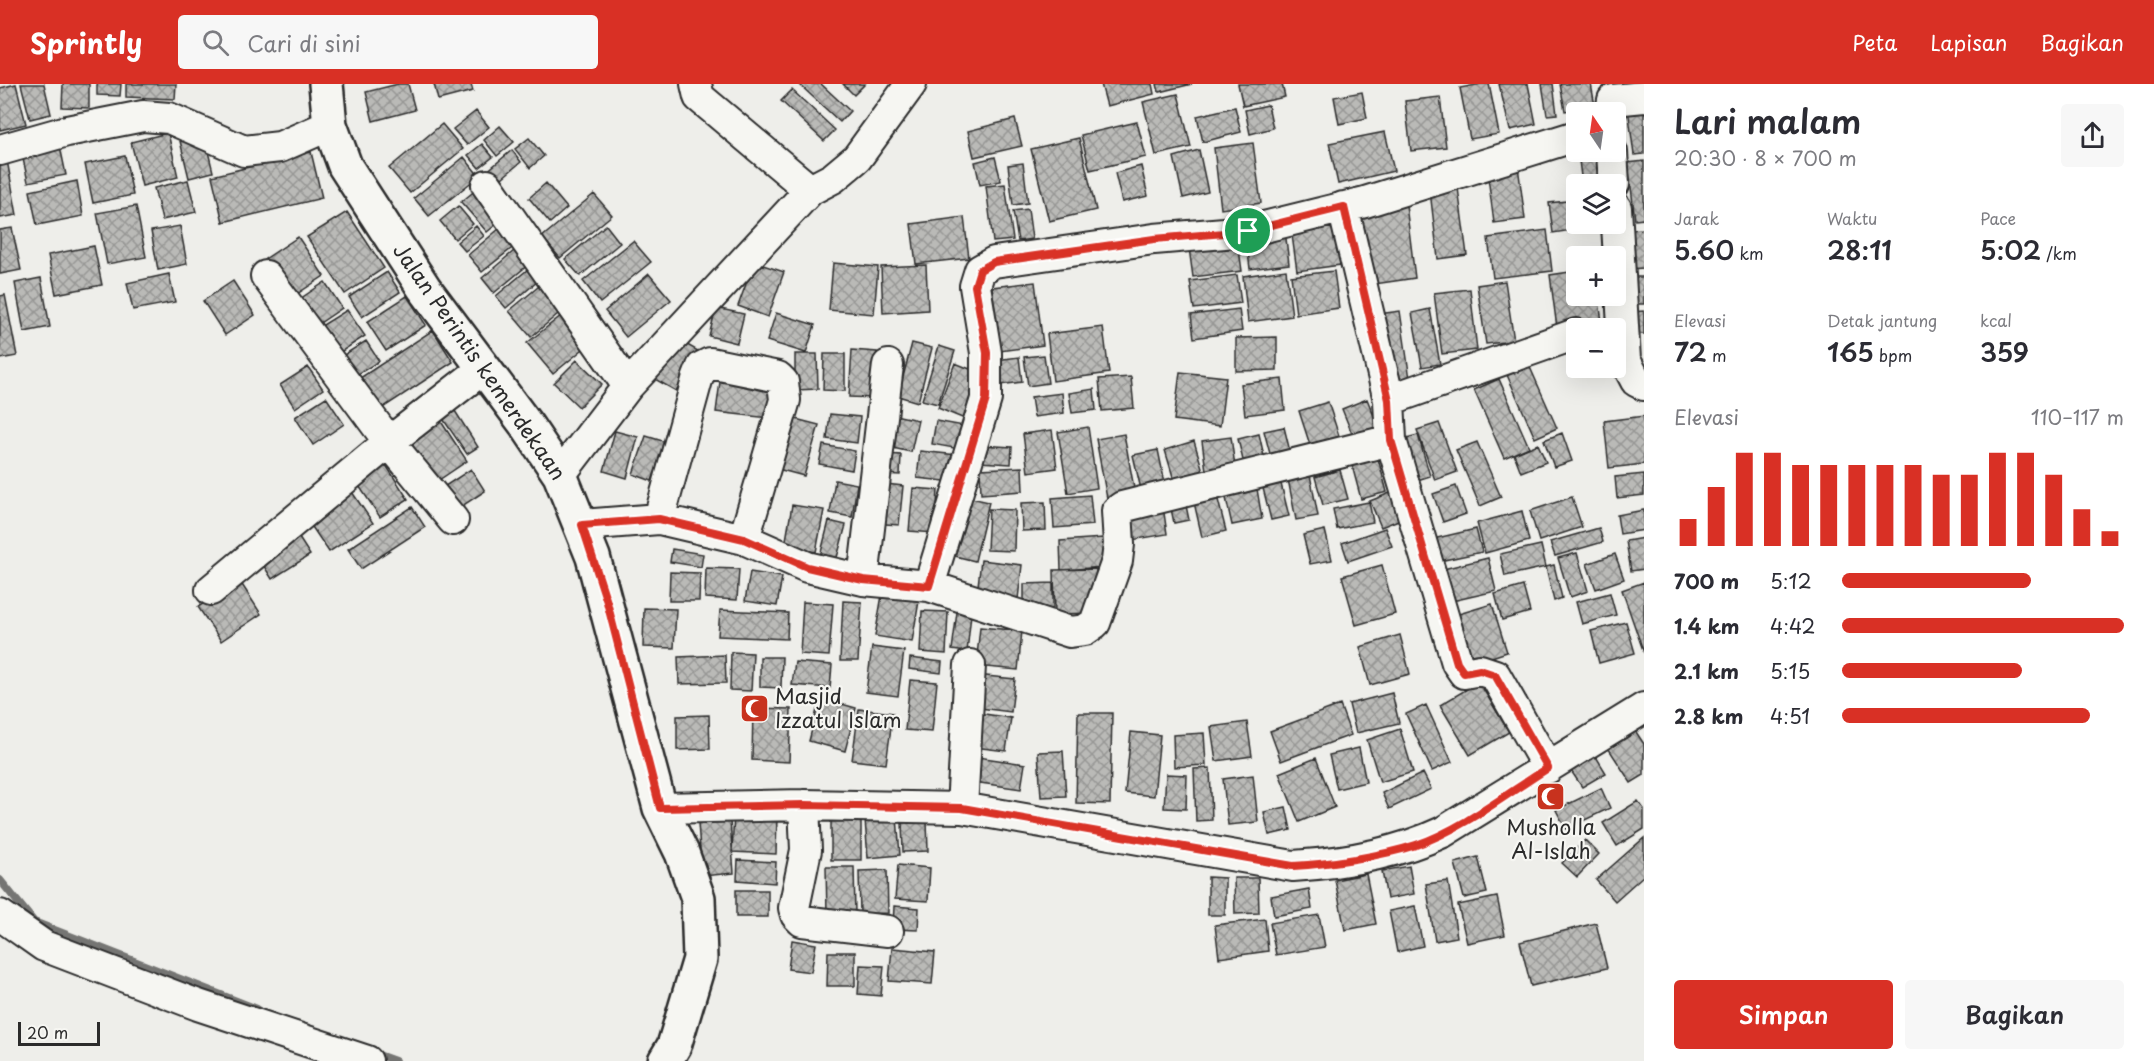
<!DOCTYPE html>
<html lang="id">
<meta charset="utf-8">
<style>
:root{--surface:#fff;--page:#f7f7f7;--text:#2b2b33;--muted:#7c7c81;--accent:#d93025}
body{margin:0;font-family:"Playpen Sans",sans-serif;background:var(--page);color:var(--text);height:100vh;display:flex;flex-direction:column;font-size:22px;white-space:nowrap}
*{box-sizing:border-box;margin:0}
p{font-size:20px;color:var(--muted)}
.icon{flex:none;width:33px;height:33px;fill:none;stroke:currentColor;stroke-width:2;stroke-linecap:round;stroke-linejoin:round}
.map{position:relative;flex:1;overflow:hidden}
.side{display:flex;flex-direction:column;background:var(--surface);width:510px}
.side>*{flex:none}
.needle{width:39px;rotate:347deg}
.buttons{position:absolute;left:1566px;top:18px;display:grid;gap:12px}
.buttons a{display:grid;place-items:center;width:60px;height:60px;border-radius:6px;background:var(--surface);box-shadow:0 6px 24px #0002;font-size:30px}
.scale{position:absolute;left:18px;bottom:15px;width:82px;box-sizing:border-box;padding-left:6px;border:3px solid #2b2b2b;border-top:0;font-size:16px;line-height:21px;white-space:nowrap;color:#2b2b2b;-webkit-text-stroke:4px #f6f6f2;paint-order:stroke}
.pin{position:absolute;display:grid;place-items:center;width:51px;height:51px;color:#fff;margin:-26px;border:3px solid #fff;border-radius:50%;box-shadow:0 2px 6px #0007}
.round{display:grid;place-items:center;flex:none;width:63px;height:63px;border-radius:6px;background:var(--page)}
.head{display:flex;align-items:center;justify-content:space-between;height:102px;padding:0 30px}
h1{font-size:33px;font-weight:600;line-height:45px}
.figures{display:grid;grid-template-columns:repeat(3,1fr);gap:9px;height:102px;padding:6px 30px}
.figures div{display:grid;align-content:center}
.figures b{font-size:26px;font-weight:600}
.figures small{font-size:16px;font-weight:400}
.figures p{font-size:16px}
.chart{height:168px;padding:12px 30px}
.chart p{display:flex;justify-content:space-between}
.chart svg{width:100%;height:108px;margin-top:6px;stroke:var(--accent);stroke-width:6}
.cta{display:flex;gap:12px;margin-top:auto;padding:12px 30px}
.cta a{flex:1;height:69px;border-radius:6px;background:var(--accent);color:#fff;font-size:24px;font-weight:600;line-height:69px;text-align:center}
.cta a+a{background:var(--page);color:var(--text)}
ul{padding:0 30px;list-style:none;font-size:20px}
li{display:grid;grid-template-columns:96px 72px 1fr;align-items:center;height:45px}
li i{height:15px;border-radius:8px;background:var(--accent)}
header{display:flex;align-items:center;gap:36px;box-sizing:border-box;height:84px;padding:0 30px;background:var(--accent);color:#fff}
header strong{font-size:28px}
nav{display:flex;gap:33px;margin-inline-start:auto;font-size:21px}
.search{width:420px;height:54px;background:var(--page);display:flex;align-items:center;gap:15px;box-sizing:border-box;padding:0 21px;border-radius:6px;color:var(--muted);font-size:22px}
main{display:flex;flex:1;min-height:0}
.map>svg:first-child{display:block}
</style>
<header>
<strong>Sprintly</strong>
<div class="search"><svg class="icon" aria-label="search" viewBox="0 0 24 24"><circle cx="10" cy="10" r="6"/><path d="M15 15l6 6"/></svg>Cari di sini</div>
<nav><a>Peta</a><a>Lapisan</a><a>Bagikan</a></nav>
</header>
<main>
<div class="map">
<svg width="1644" height="977" viewBox="0 0 1644 977">
<defs>
<pattern id="building-cross-hatch" width="8" height="8" patternUnits="userSpaceOnUse" patternTransform="scale(1.5)"><rect width="8" height="8" fill="#babab7"/><path d="M0 0l8 8M0 8l8-8" fill="none" stroke="#979795"/></pattern>
</defs>
<rect width="100%" height="100%" fill="#eeeeea"/>
<filter id="ink" filterUnits="userSpaceOnUse"><feTurbulence type="fractalNoise" baseFrequency=".0167" numOctaves="2"/><feDisplacementMap in="SourceGraphic" scale="12" xChannelSelector="R" yChannelSelector="G"/><feConvolveMatrix kernelMatrix="1 2 1 2 8 2 1 2 1" color-interpolation-filters="sRGB"/></filter>
<g filter="url(#ink)">
<g fill="none" stroke-linecap="round" stroke-linejoin="round">
<path stroke="#757573" stroke-width="8" d="M0 796 34 838 257 925
M370 968 395 977"/>
</g>
<path fill="url(#building-cross-hatch)" stroke="#2b2b2b" stroke-width="1.5" d="M16 0 26 40 0 46V4Z
M21 0H44L51 30 30 35Z
M63 0H89V24L62 23Z
M97 0H121L120 12 97 11Z
M126 0H176L175 15 126 13Z
M398 0H408L415 26 373 37 366 8Z
M434 0H471L473 7 438 16Z
M799 0H821L850 27 840 38Z
M843 0H865L854 11Z
M1101 0H1152L1154 10 1107 22Z
M1157 0H1192L1159 8Z
M1238 0H1282L1285 13 1243 22Z
M1481 0H1489L1499 50 1470 55 1460 4Z
M1499 0H1528L1536 40 1510 46Z
M1542 0H1553L1557 30 1547 31Z
M1560 0H1591L1595 22 1565 27Z
M792 6 835 46 824 57 781 17Z
M1362 8 1367 34 1339 40 1334 13Z
M1178 10 1191 63 1156 71 1143 18Z
M1440 13 1446 63 1411 67 1405 17Z
M1268 21 1273 44 1250 50 1245 26Z
M1235 23 1241 48 1203 58 1197 32Z
M1644 23V70L1634 71 1628 25Z
M476 27 489 43 467 61 453 45Z
M1015 35 1022 62 974 73 968 47Z
M1137 38 1146 73 1090 86 1081 51Z
M442 40 463 65 410 109 389 84Z
M500 42 514 58 497 72 484 56Z
M1385 48 1394 87 1338 100 1329 59Z
M168 49 178 93 142 102 131 58Z
M204 51 213 88 189 94 180 57Z
M529 54 544 72 530 84 515 65Z
M1079 54 1096 126 1049 137 1031 65Z
M1253 59 1261 119 1221 125 1214 64Z
M482 60 493 73 479 84 468 71Z
M60 62 66 91 28 98 22 70Z
M512 66 521 78 496 99 486 88Z
M1199 66 1208 108 1183 114 1174 73Z
M311 68 322 114 223 138 212 92Z
M1599 68 1603 100H1582L1578 69Z
M125 72 133 111 93 119 85 80Z
M464 73 479 92 429 132 414 114Z
M995 73 1001 97 980 101 975 78Z
M7 76 17 131 0 134V78Z
M1644 77V135L1635 136 1628 79Z
M1023 79 1028 119 1013 121 1008 81Z
M1141 82 1148 112 1122 118 1115 89Z
M1518 82 1525 135 1494 139 1487 85Z
M188 96 196 128 162 136 154 104Z
M77 97 83 132 37 141 30 107Z
M546 99 567 124 550 139 529 114Z
M1005 100 1013 156 993 158 986 102Z
M1458 104 1467 171 1438 175 1430 107Z
M477 105 503 135 487 148 461 118Z
M594 110 612 131 560 174 542 153Z
M1576 116V140L1579 145 1553 149 1549 119Z
M1406 121 1415 194 1368 201 1359 128Z
M136 122 146 173 107 180 97 129Z
M458 122 473 140 455 155 440 137Z
M1028 125 1032 155 1018 157 1013 127Z
M347 128 384 184 345 210 307 153Z
M964 133 969 174 916 180 911 140Z
M1335 138 1340 181 1297 187 1291 144Z
M506 139 521 157 482 188 468 171Z
M606 141 620 159 580 192 565 175Z
M180 142 187 180 158 186 151 147Z
M476 142 484 152 465 167 457 158Z
M12 144 21 186 0 190V146Z
M1644 145V184L1627 185 1626 146Z
M1285 146 1289 180 1250 185 1246 151Z
M1547 146 1552 187 1493 194 1488 154Z
M298 153 324 192 291 214 265 175Z
M633 157 651 178 600 219 583 197Z
M1238 158 1242 187 1193 193 1189 164Z
M521 161 534 176 494 209 482 194Z
M94 162 102 201 56 210 48 171Z
M754 178 784 188 768 233 738 222Z
M833 179 878 183 874 230 829 226Z
M533 181 544 192 506 224 496 212Z
M926 181 928 226 883 229 881 183Z
M1286 186 1292 232 1248 238 1243 192Z
M1334 187 1339 224 1296 230 1291 192Z
M1576 187V212H1598L1602 237 1557 244 1550 191Z
M387 188 400 208 362 233 349 213Z
M169 190 175 218 133 226 127 199Z
M649 190 671 216 626 253 605 227Z
M1237 191 1241 219 1194 225 1190 197Z
M1626 193H1644V220H1626Z
M41 194 50 243 24 248 15 199Z
M233 197 255 231 225 251 203 217Z
M1505 197 1514 257 1486 260 1477 201Z
M325 198 342 224 308 247 291 221Z
M544 198 565 224 531 253 509 227Z
M1035 198 1043 261 1000 267 992 203Z
M1470 205 1477 266 1442 270 1434 209Z
M5 211 17 272 0 275V212Z
M407 212 426 241 386 267 367 238Z
M716 224 744 230 737 259 709 252Z
M1239 225 1242 247 1194 254 1191 231Z
M1430 225 1440 280 1422 283 1412 229Z
M347 226 365 252 336 271 318 244Z
M1400 227 1410 295 1389 298 1379 230Z
M1644 227V250L1633 251 1631 228Z
M776 229 815 241 806 269 767 257Z
M562 231 588 261 553 290 527 259Z
M1103 243 1109 289 1053 297 1047 250Z
M433 246 453 278 375 329 354 298Z
M1277 253V286L1236 287V254Z
M675 254 698 267 676 307 653 294Z
M366 257 379 277 352 294 339 274Z
M912 259 932 264 918 318 898 312Z
M939 262 955 267 938 320 922 316Z
M852 266 877 268 874 314 849 313Z
M795 270H817L818 305 795 306Z
M824 270H845V307L823 306Z
M1044 271 1048 299 1028 302 1024 273Z
M1019 273 1022 298 1000 301 996 276Z
M577 276 602 300 579 323 554 299Z
M955 279 985 291 967 336 938 324Z
M1529 281 1557 344 1535 354 1507 291Z
M308 283 323 305 295 324 280 301Z
M1180 288 1226 293 1220 342 1174 336Z
M721 290 774 297 769 334 716 328Z
M1131 293 1134 324 1102 327 1099 295Z
M1282 295 1285 326 1245 331 1241 300Z
M1499 295 1529 363 1504 374 1474 306Z
M1094 305 1096 326 1072 329 1069 309Z
M1062 309 1064 329 1034 333 1031 313Z
M326 313 344 340 313 361 295 333Z
M1367 315 1380 347 1355 357 1342 325Z
M1328 318 1341 358 1312 367 1299 327Z
M455 327 478 363 467 370 443 335Z
M830 330 860 333 857 359 827 355Z
M895 331 918 336 911 368 888 363Z
M784 332 819 341 804 392 770 383Z
M1644 332V380L1609 384 1604 337Z
M440 336 467 377 436 398 409 356Z
M936 337 964 342 959 365 932 360Z
M1439 339 1457 388 1435 396 1417 346Z
M1088 343 1097 404 1068 409 1058 348Z
M1284 343 1292 376 1273 381 1264 347Z
M1052 346 1057 384 1028 388 1023 350Z
M615 347 638 353 627 394 604 387Z
M1562 349 1572 377 1554 383 1544 356Z
M1124 350 1136 415 1108 420 1096 355Z
M1259 350 1266 381 1245 385 1238 355Z
M1418 351 1430 392 1408 399 1395 357Z
M646 352 666 358 652 397 633 390Z
M1231 353 1236 390 1207 394 1202 357Z
M1194 357 1203 387 1174 396 1165 366Z
M1477 358 1501 413 1480 422 1456 366Z
M1538 360 1546 378 1521 388 1514 370Z
M823 361 855 367 852 386 819 380Z
M980 361 1012 363 1011 380 979 378Z
M1158 366 1167 409 1143 414 1133 371Z
M920 367 957 371 954 398 917 394Z
M1376 367 1387 408 1361 415 1350 374Z
M884 370 901 371 900 391 883 390Z
M382 375 408 415 380 433 353 393Z
M1022 383 1023 407 981 410 980 385Z
M471 385 485 407 456 426 442 404Z
M1340 386 1348 415 1323 421 1315 393Z
M1644 390V411L1617 414 1615 393Z
M1310 391 1318 432 1296 436 1288 395Z
M835 396 857 400 852 433 830 429Z
M1280 396 1289 432 1271 436 1262 400Z
M877 399 903 402 899 441 872 439Z
M1256 399 1262 435 1232 441 1224 405Z
M1456 402 1466 430 1443 438 1433 410Z
M913 404 938 406 935 449 909 447Z
M350 405 373 439 329 468 306 434Z
M1395 407 1406 433 1381 443 1370 417Z
M1216 408 1226 447 1202 453 1193 414Z
M1090 411 1093 441 1054 444 1052 414Z
M962 412 989 418 975 477 947 470Z
M1184 412 1189 436 1174 439 1169 415Z
M1572 413 1582 443 1539 457 1530 427Z
M1045 418 1046 446 1022 447 1021 419Z
M1369 418 1373 438 1337 445 1333 425Z
M792 421 824 426 816 468 785 462Z
M1163 422 1167 450 1126 457 1122 428Z
M412 423 425 443 361 485 348 465Z
M989 425 1015 426 1014 467 987 466Z
M1644 426V446L1620 450 1617 431Z
M1522 427 1529 457 1485 469 1477 439Z
M829 437 846 441 833 488 817 484Z
M1385 444 1392 462 1348 477 1342 459Z
M1599 444 1603 458 1555 472 1550 458Z
M1476 445 1482 468 1430 479 1424 457Z
M1325 446 1332 476 1310 480 1303 451Z
M299 454 310 471 272 495 262 479Z
M1103 454 1105 483 1061 486 1060 457Z
M1644 454V485L1631 487 1626 457Z
M1541 461 1546 483 1505 492 1500 470Z
M672 465 703 470 701 483 670 478Z
M1577 469 1588 507 1570 513 1558 474Z
M1615 470 1624 495 1596 505 1587 480Z
M1488 474 1496 507 1443 519 1435 487Z
M981 476 1022 481 1018 515 977 510Z
M1382 481 1395 530 1356 541 1342 492Z
M1554 481 1562 514 1554 517 1546 483Z
M706 484 739 485 737 516 705 514Z
M1096 485 1097 529 1055 530 1054 486Z
M670 488 700 489 699 517H669Z
M750 488 782 493 777 522 745 517Z
M239 496 261 530 221 557 198 523Z
M1644 498V569L1622 506Z
M1053 499V528H1024V500Z
M1523 502 1530 528 1502 536 1495 510Z
M1610 509 1616 531 1582 540 1576 518Z
M882 511 919 517 912 558 875 552Z
M843 517 862 518 858 577H840Z
M803 518 833 520 829 572 800 570Z
M1492 520 1507 568 1467 581 1452 532Z
M644 524 676 525 674 564 643 563Z
M720 526 788 529 787 555 718 552Z
M922 527 948 528 946 570 920 568Z
M957 528 971 530 967 568 952 566Z
M1626 538 1635 569 1599 579 1591 547Z
M980 543 1022 547 1018 586 976 582Z
M1400 551 1410 590 1370 601 1360 563Z
M872 563 904 567 898 612 866 608Z
M731 568 753 569 751 607 730 606Z
M725 571 726 599 679 600 678 573Z
M760 573H782L781 604 760 603Z
M910 574 942 578 941 589 909 585Z
M795 578 832 581 830 604 792 601Z
M976 591 1015 595 1011 628 972 623Z
M910 596 937 598 932 648 905 646Z
M1479 598 1509 648 1470 671 1440 621Z
M1392 609 1399 639 1356 649 1349 620Z
M820 614 856 624 845 667 809 657Z
M1340 621 1351 651 1281 677 1270 647Z
M1426 621 1452 678 1432 687 1406 630Z
M753 624 791 625 789 678 752 676Z
M859 625 893 629 886 680 852 676Z
M971 628 1011 634 1006 667 966 662Z
M1078 629H1112L1110 720 1076 719Z
M709 631 710 665 677 666V632Z
M1247 638 1252 672 1216 677 1211 643Z
M1632 642 1644 660V691L1631 699 1605 659Z
M1400 645 1413 688 1380 698 1367 656Z
M1131 648 1160 651 1154 712 1125 709Z
M1204 649 1206 681 1174 683 1173 651Z
M1359 664 1366 698 1337 705 1329 671Z
M1592 666 1606 689 1582 703 1567 681Z
M1063 667 1066 712 1041 713 1038 668Z
M971 672 1025 680 1021 705 967 697Z
M1316 674 1335 723 1299 738 1279 689Z
M1210 684 1212 736 1196 737 1194 685Z
M1423 689 1431 705 1389 725 1382 709Z
M1166 690 1187 691 1186 725 1164 724Z
M1253 691 1258 738 1228 741 1223 695Z
M1601 704 1610 724 1566 745 1556 726Z
M1638 717 1644 725V745L1617 762 1603 739Z
M1286 723 1291 746 1269 751 1264 728Z
M734 730 777 732 776 770 732 768Z
M897 733 900 771 868 774 865 736Z
M831 736H861V776H831Z
M730 737 734 789 702 792 698 739Z
M927 737 928 767 903 768 902 738Z
M1644 754V791L1615 817 1596 796Z
M1585 756 1599 770 1577 793 1562 779Z
M1478 773 1487 809 1464 814 1455 779Z
M738 776 776 778 775 799 737 796Z
M898 781 930 784 928 817 895 815Z
M1409 782 1414 810 1387 815 1382 787Z
M826 783H854L855 830H827Z
M887 786 888 829 860 830 859 787Z
M1366 790 1376 840 1345 846 1335 796Z
M1208 793 1225 794V831H1208Z
M1234 794H1258L1259 829 1235 830Z
M1448 797 1457 853 1435 857 1426 800Z
M1309 805 1312 825 1274 832 1271 812Z
M736 806H768V833H736Z
M1497 813 1505 851 1467 859 1458 821Z
M894 822 919 824 918 846 893 845Z
M1415 822 1423 862 1397 868 1389 827Z
M1319 831 1325 863 1276 871 1270 839Z
M1265 835 1268 867 1219 874 1215 841Z
M1596 839 1607 884 1531 902 1520 858Z
M792 856 816 860 811 888 788 885Z
M892 864 935 868 932 900 889 897Z
M828 868H855V902H827Z
M860 881 884 882 881 912 858 910Z"/>
<g fill="none" stroke-linecap="round" stroke-linejoin="round">
<defs>
<path id="street" d="M696 0 699 13 810 106
M1611 28 1613 16 1644 13
M0 66 67 47 143 32 169 34 244 67 280 63 330 41
M1612 68 1614 100
M487 101 628 302
M1343 123 1389 316
M1616 124 1625 276 1636 297 1644 301
M266 192 389 358 453 436
M560 391 628 302 810 106 833 94 857 74 911 0
M659 435 744 455 807 483 863 496 929 502 1070 548 1085 546 1095 539 1117 477 1119 460 1117 427 1122 423 1391 356
M582 441 659 435 697 296 702 283 710 279 778 293 783 298 785 316 744 455
M863 496 888 281
M929 502 986 315V269L975 202 980 186 994 178 1154 155 1248 147 1365 118 1576 52
M211 506 389 358 484 284
M1548 684 1495 591 1480 586 1464 589 1457 579 1391 356 1389 316 1576 250
M804 721 806 766 794 824 796 831 802 837 888 847
M660 724 804 721 962 724 1293 782C1343 779 1398 769 1443 748L1644 624
M962 724 970 581
M0 831 44 862 198 921 367 977"/>
<path id="secondary" d="M326 0 330 41 345 82 424 204 527 342 560 391 593 473 660 724 682 769 698 814 700 875 674 962 665 977"/>
</defs>
<use href="#street" stroke="#2b2b2b" stroke-width="34"/>
<use href="#secondary" stroke="#2b2b2b" stroke-width="38"/>
<use href="#street" stroke="#f6f6f2" stroke-width="30"/>
<use href="#secondary" stroke="#f6f6f2" stroke-width="33"/>
</g>
</g>
<g fill="none" stroke-linecap="round" stroke-linejoin="round" filter="url(#ink)">
<defs>
<path id="route" d="M1344 123 1389 316 1391 356 1457 579 1464 589 1480 586 1495 591 1548 684C1508 709 1461 746 1416 761 1382 772 1330 780 1293 782L962 724 804 721 660 724 607 518 582 441 659 435 744 455 807 483 863 496 929 502 986 315 987 269 975 202 980 186 994 178 1154 155 1248 147Z"/>
</defs>
<use href="#route" stroke="#fff" stroke-width="12"/>
<use href="#route" stroke="#d93025" stroke-width="8"/>
</g>
<defs>
<symbol id="mosque-square" viewBox="-11 -11 22 22"><rect x="-9" y="-9" width="18" height="18" rx="4" fill="#c8321e" stroke="#f6f6f2"/><path d="M3.5-4.9A6 6 0 1 0 3.5 4.9A5 5 0 1 1 3.5-4.9Z" fill="#fff"/></symbol>
</defs>
<g fill-rule="evenodd">
<use href="#mosque-square" x="738" y="608" width="33" height="33"/>
<use href="#mosque-square" x="1534" y="696" width="33" height="33"/>
</g>
<g text-anchor="middle" stroke-width="4.5" stroke-linejoin="round" paint-order="stroke">
<g font-size="21" fill="#2b2b2b" stroke="#f6f6f2">
<text transform="translate(479 278) rotate(55)" y="7">Jalan Perintis kemerdekaan</text>
</g>
<g font-size="21" fill="#2b2b2b" stroke="#f6f6f2" text-anchor="start">
<text x="775" y="620">Masjid<tspan x="775" dy="24">Izzatul Islam</tspan></text>
<text x="1551" y="751" text-anchor="middle">Musholla<tspan x="1551" dy="24">Al-Islah</tspan></text>
</g>
</g>
</svg>
<div class="buttons">
<a><svg class="needle" viewBox="-14 -14 28 28"><path d="M0-13l5 13h-10z" fill="#e53935"/><path d="M0 13l5-13h-10z" fill="#7c7c81"/></svg></a>
<a><svg class="icon" aria-label="layers" viewBox="0 0 24 24"><path d="M12 4l9 5-9 5-9-5zM3 14l9 5 9-5"/></svg></a>
<a>+</a>
<a>−</a>
</div>
<div class="scale">20 m</div>
<div class="pin" style="left:1248px;top:147px;background:#1e9e55"><svg class="icon" aria-label="arrive" viewBox="0 0 24 24"><path d="M6 21V4h12l-3 4 3 4H6"/></svg></div>
</div>
<section class="side">
<div class="head"><div><h1>Lari malam</h1><p>20:30 · 8 × 700 m</p></div><a class="round"><svg class="icon" aria-label="share" viewBox="0 0 24 24"><path d="M12 15V3M7 8l5-5 5 5M5 13v7h14v-7"/></svg></a></div>
<div class="figures">
<div><p>Jarak</p><b>5.60<small> km</small></b></div>
<div><p>Waktu</p><b>28:11</b></div>
<div><p>Pace</p><b>5:02<small> /km</small></b></div>
</div>
<div class="figures">
<div><p>Elevasi</p><b>72<small> m</small></b></div>
<div><p>Detak jantung</p><b>165<small> bpm</small></b></div>
<div><p>kcal</p><b>359</b></div>
</div>
<div class="chart"><p><span>Elevasi</span>110–117 m</p>
<svg viewBox="0 0 160 44" preserveAspectRatio="none"><path d="M5 44V33M15 44V20M25 44V6M35 44V6M45 44V11M55 44V11M65 44V11M75 44V11M85 44V11M95 44V15M105 44V15M115 44V6M125 44V6M135 44V15M145 44V29M155 44V38"/></svg>
</div>
<ul>
<li><b>700 m</b>5:12<i style="width:67%"></i></li>
<li><b>1.4 km</b>4:42<i style="width:100%"></i></li>
<li><b>2.1 km</b>5:15<i style="width:64%"></i></li>
<li><b>2.8 km</b>4:51<i style="width:88%"></i></li>
</ul>
<div class="cta"><a>Simpan</a><a>Bagikan</a></div>
</section>
</main>
